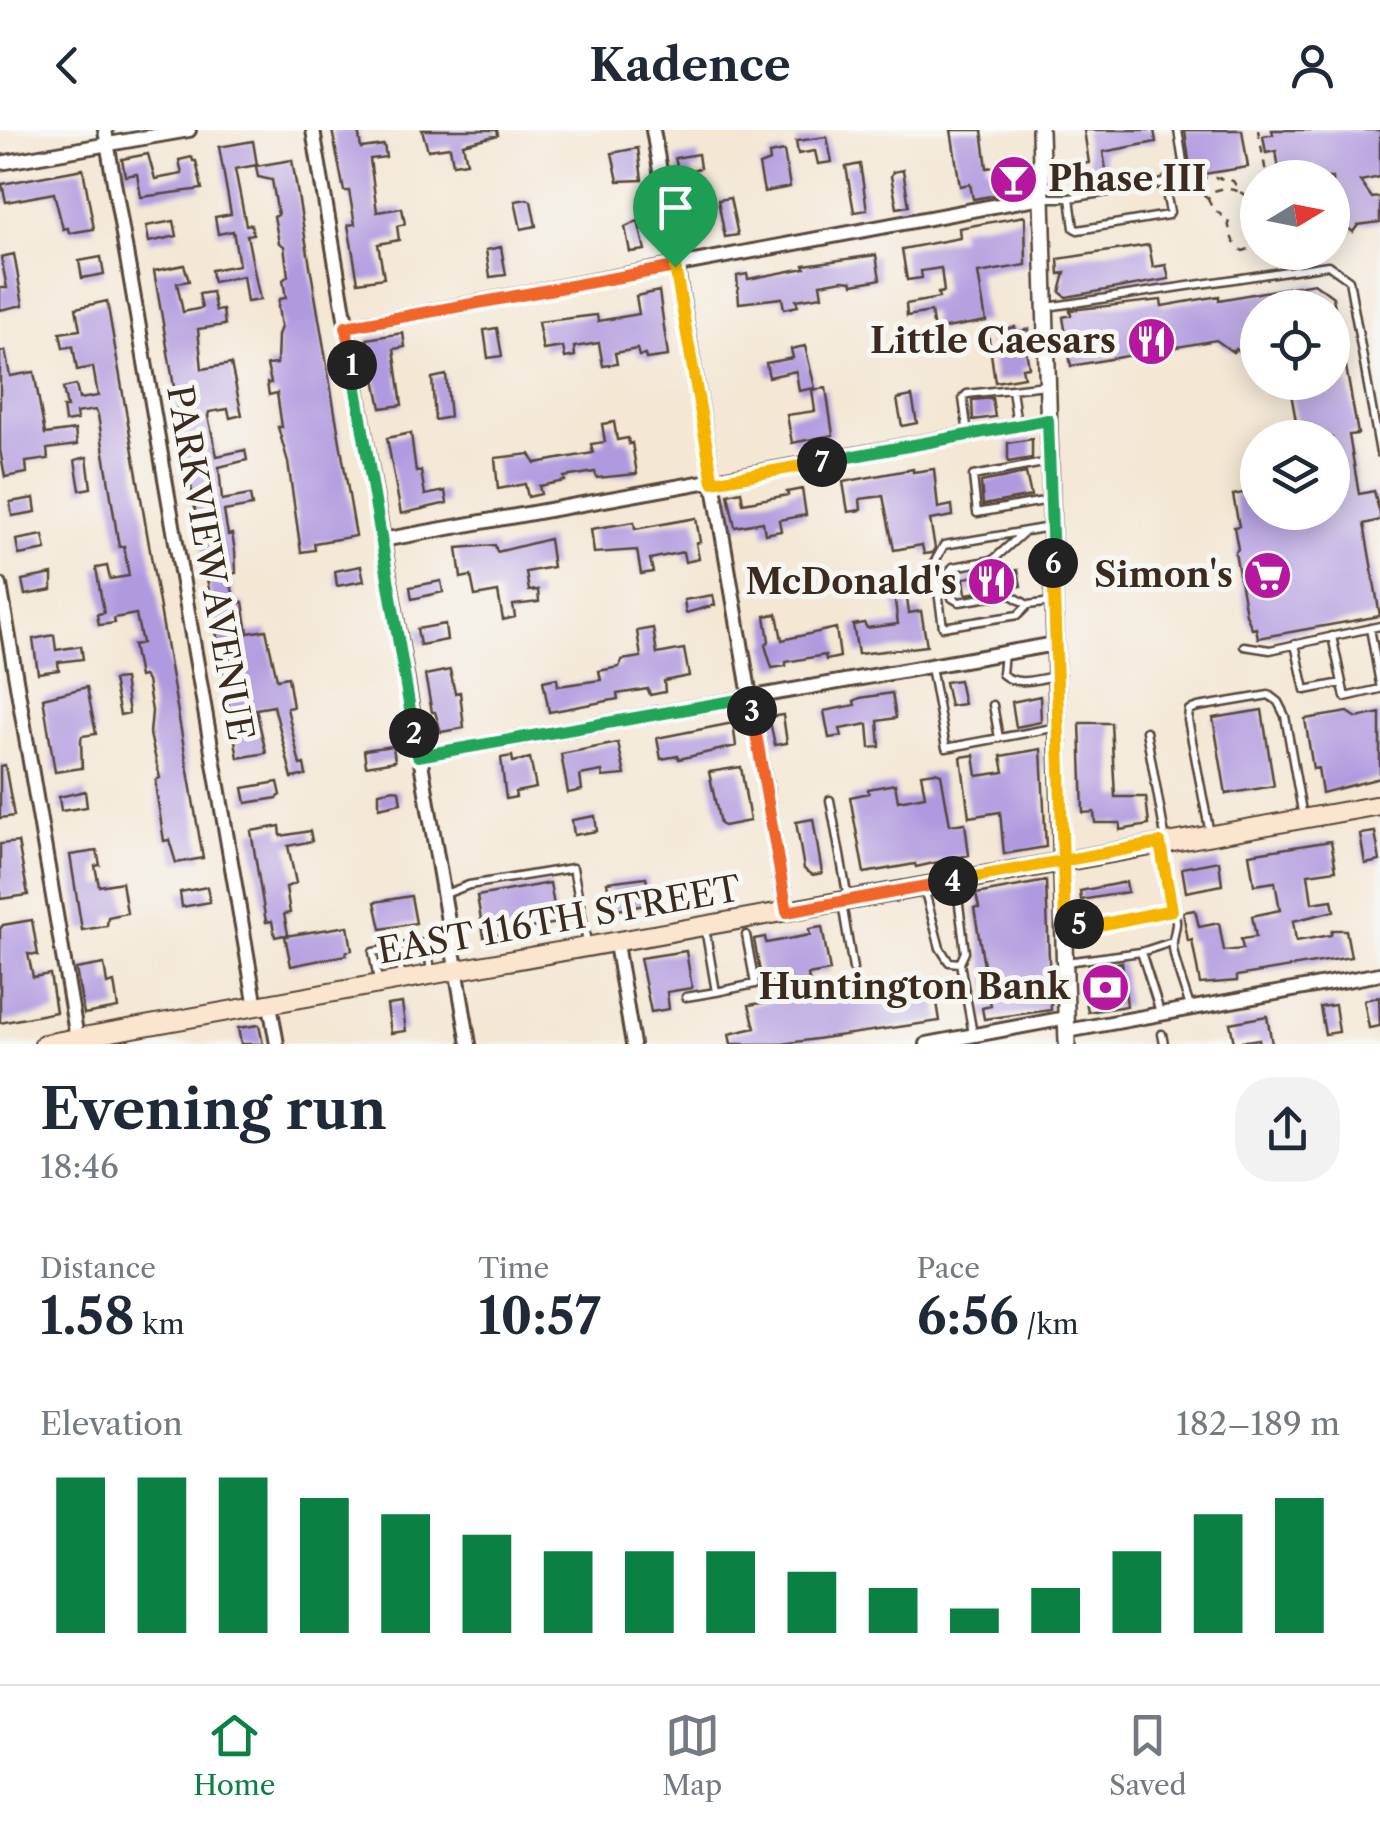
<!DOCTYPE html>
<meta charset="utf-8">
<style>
:root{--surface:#fff;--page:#f2f2f3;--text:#1f2937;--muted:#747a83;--line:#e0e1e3;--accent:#0b8043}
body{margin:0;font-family:"Libre Caslon Text",serif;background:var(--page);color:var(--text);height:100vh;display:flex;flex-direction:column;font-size:38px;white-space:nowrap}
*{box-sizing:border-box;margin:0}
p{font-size:32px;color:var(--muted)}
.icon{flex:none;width:55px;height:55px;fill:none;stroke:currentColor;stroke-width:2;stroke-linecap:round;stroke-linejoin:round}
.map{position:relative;height:914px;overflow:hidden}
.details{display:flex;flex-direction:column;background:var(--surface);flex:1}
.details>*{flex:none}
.needle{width:65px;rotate:80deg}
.tools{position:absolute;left:1240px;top:30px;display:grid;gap:20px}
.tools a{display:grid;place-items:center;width:110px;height:110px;border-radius:50%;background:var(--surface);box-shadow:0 5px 25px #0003;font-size:50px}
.pin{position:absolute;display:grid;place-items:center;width:85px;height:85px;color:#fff;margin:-102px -42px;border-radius:50% 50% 50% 0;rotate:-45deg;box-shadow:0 0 10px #0007}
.pin .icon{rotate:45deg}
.km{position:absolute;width:50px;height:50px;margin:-25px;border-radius:50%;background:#222;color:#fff;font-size:28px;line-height:50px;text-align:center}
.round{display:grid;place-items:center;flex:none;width:105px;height:105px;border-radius:40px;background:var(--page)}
.head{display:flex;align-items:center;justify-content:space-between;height:170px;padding:0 40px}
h1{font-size:55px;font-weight:700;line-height:75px}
.figures{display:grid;grid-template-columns:repeat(3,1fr);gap:15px;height:170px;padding:10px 40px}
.figures div{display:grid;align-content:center}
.figures b{font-size:50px;font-weight:700}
.figures small{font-size:28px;font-weight:400}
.figures p{font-size:28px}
.chart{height:280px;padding:20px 40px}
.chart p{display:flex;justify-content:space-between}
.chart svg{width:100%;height:180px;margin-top:10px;stroke:var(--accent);stroke-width:6}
header{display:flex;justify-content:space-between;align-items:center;height:130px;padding:0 40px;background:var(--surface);font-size:45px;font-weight:700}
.tab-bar{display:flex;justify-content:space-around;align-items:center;height:140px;border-top:2px solid var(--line);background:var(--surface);font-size:28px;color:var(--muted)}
.tab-bar a{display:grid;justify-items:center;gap:5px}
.tab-bar .active{color:var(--accent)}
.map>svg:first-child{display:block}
</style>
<header><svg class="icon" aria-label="back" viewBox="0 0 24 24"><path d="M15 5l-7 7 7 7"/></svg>Kadence<svg class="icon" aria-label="person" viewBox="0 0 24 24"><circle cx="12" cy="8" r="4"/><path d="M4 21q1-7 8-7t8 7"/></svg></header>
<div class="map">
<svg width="1380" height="914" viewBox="0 0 1380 914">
<rect width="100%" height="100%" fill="#f6f6f2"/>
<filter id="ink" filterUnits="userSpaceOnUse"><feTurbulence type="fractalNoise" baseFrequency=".01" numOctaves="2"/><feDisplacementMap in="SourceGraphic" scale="20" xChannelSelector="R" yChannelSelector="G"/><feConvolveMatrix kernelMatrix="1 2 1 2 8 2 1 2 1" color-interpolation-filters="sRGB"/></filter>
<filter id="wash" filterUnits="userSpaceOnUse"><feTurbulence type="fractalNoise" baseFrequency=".0048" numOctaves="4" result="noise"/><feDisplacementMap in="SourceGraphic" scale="40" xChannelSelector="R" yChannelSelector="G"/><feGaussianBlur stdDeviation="2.25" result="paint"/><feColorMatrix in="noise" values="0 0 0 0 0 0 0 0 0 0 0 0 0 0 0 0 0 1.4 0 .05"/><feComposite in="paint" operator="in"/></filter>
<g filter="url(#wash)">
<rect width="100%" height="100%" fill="#f4e7d4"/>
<g id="blocks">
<path fill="#b09adf" d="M332 0H358L361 18 384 15 386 27 370 29 377 82 402 78 405 94 397 96 399 110 378 114 384 148 358 152 348 95 355 94 349 61H344Z
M422 0H497L498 5 463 14 467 32 453 34 450 17 428 20Z
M951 0H982L987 38 1025 32V60L973 69 970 54 960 56Z
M1084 0H1154L1156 12 1103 22 1107 45 1080 49 1077 35 1089 33Z
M1185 0H1242L1248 37 1191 46Z
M1272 0H1380V47L1360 51 1372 68 1380 67V92L1358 95 1353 102 1347 97 1335 99 1332 48H1270L1279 39 1276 21 1266 23 1263 6 1273 4Z
M827 7 832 32 818 34 815 21 798 24 796 11Z
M253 11 257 35 235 39 246 95 251 94 253 104 247 105 260 170 247 172 243 146 213 152 211 140 239 135 233 101 218 104 215 87 231 84 219 17Z
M638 18 642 50 618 51 612 23Z
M784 21 790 57 764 62 759 35 770 31 769 24Z
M148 24 155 49 182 44 179 30 192 27 193 31H196L202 59 141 67 137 44 125 46 122 29Z
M698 24 700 38 692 40 696 59 684 62 675 28Z
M292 30 356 406 314 413 315 420 301 422 288 332 278 297H282L277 263 269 265 267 253H271L267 235 277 234 278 205 281 197 278 177 279 169 286 168 283 150 288 146 284 116 279 113 274 86 278 85 272 50 258 47 256 36Z
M860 34 867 80 854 82 846 37Z
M83 39 94 99 69 103 68 98 63 99 54 63 6 72 2 54Z
M903 40 909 76 897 78 891 46 893 42Z
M730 68 738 105 725 107 718 70Z
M527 69 531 71 536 96 521 99 515 71Z
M694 81 700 111 686 114 680 83Z
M1025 86 1026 135 978 143 986 191 934 200 931 182 907 186 906 174 939 168 938 163 944 162 941 138 921 141 922 148 907 150 902 119 960 108 959 98Z
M174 91 177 106 149 112 146 96Z
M638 91 645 120 630 122 625 97Z
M1149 115 1153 137 1166 135 1169 149 1066 167 1060 162 1065 143 1059 144 1058 129Z
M501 117 506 145 490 147 486 120Z
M14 124 23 175 0 180V158H7L1 127Z
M876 125 880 149 876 150 853 154 852 151 843 150 820 154 822 166 796 170 798 176 784 179 782 168 739 173 737 146 747 144 748 149 805 138 804 135Z
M101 127 104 144 82 148 79 131Z
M184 135 189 151 177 153 183 182 202 178 199 164 212 162 216 181 223 180 225 195 198 199 202 239 231 234 242 285 230 288 228 279 209 282 208 286 217 326 245 320 247 330 219 337 222 370 250 365 252 376 224 381 228 405 232 404 235 421 236 443 229 444 235 473 243 472 248 503 266 500 277 549 288 547 293 577 287 578 300 635 304 634 306 645 292 648 274 576 256 579 266 623 238 628 154 141Z
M1314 153 1333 167 1335 178H1258V220L1241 223 1236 219 1233 222 1216 210 1071 236 1063 187 1071 185 1070 180 1161 170 1162 176 1219 166V170Z
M659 161 668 226 646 229 645 225 639 226 637 219 615 223 617 234 603 236 599 213 574 217 575 226 565 228 563 217 543 220 538 192 597 185 598 191 639 184 636 166Z
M107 171 203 728 176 733 169 710 164 711 156 660V650L160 648 150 604 152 581 147 551 143 546 139 547 133 515 142 513 136 484 114 488 115 493 99 495 97 484 104 483 96 438 107 436 110 449 129 446 124 416 119 417 98 285 95 280 76 283 77 290 65 292 63 277H67L63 258 76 255 79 269 98 266 93 237 77 240 73 216 63 218 60 203 80 200 76 178Z
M1332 192H1338L1358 304 1349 305 1359 364 1374 361 1380 384V390L1364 394 1380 486 1258 508 1256 498 1252 499 1246 484 1235 422 1238 419 1234 397 1239 396 1233 365 1258 360V382H1332V308H1299L1289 252H1332Z
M1015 197 1016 202 1029 199V214L1025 215 1029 237 1022 238 1024 247 995 252 988 202Z
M497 198 502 226 488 228 484 200Z
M403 203 405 217 394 219 402 275 381 278 367 209Z
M805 216 815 258 799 261 796 241 769 247 766 233 793 228 791 219Z
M5 221 10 246 34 242 45 304 75 300 77 315 47 319 48 329 26 332 27 343 5 347 0 320V222Z
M446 245 450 287 435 290 432 248Z
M826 258 833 305 792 313 787 285 815 281 812 260Z
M912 266 917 293 902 296 897 269Z
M992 268 995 287 973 290 972 270Z
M614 292 617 310 628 308 629 314 632 313 637 344 597 348 595 342 564 347 565 351 539 356 541 364 528 367 525 354 498 359 495 328 530 324 535 333 593 323 591 314 605 312 602 294Z
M411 303 416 342 421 341 425 365 445 361 447 373 401 384 387 308Z
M1032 309V328L1008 332V313Z
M87 327 91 358 80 360 75 330Z
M913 339V342L934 339 938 378 952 375 953 386 930 390 935 418 932 423 924 424 922 415 894 420 883 366 860 369 861 380 848 382 843 352Z
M1026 343 1031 366 983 375 981 352Z
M802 359 806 385 779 390 781 401 765 404 763 392 735 397 728 364 741 361 743 373 788 365 787 362Z
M34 368 36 382 12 386 10 372Z
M696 388 700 412 696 413 699 429 685 432 683 422 650 429 653 442 641 444 637 420 594 423 591 399 634 392 635 399Z
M43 405 46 420 19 425 16 410Z
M549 409 553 437 526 442 529 461 538 460 539 472 513 475 515 487 503 490 498 462 475 466 471 446 461 448 457 418 495 415 497 422Z
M361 436 364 451 337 456 335 441Z
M1018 440 1021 456 966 464 964 448Z
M52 444V460L25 465 22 450Z
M441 451 443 462 412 469 410 457Z
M905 454 909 483 921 481 927 516 858 524 853 495 864 493 867 498 898 494 893 456Z
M713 465 715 475 686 483 684 470Z
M777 484 782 510 836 498 840 527 826 530 825 525 786 532V536L772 538 765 515 769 511 765 486Z
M445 494 447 510 420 515 417 499Z
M653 498 657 524 684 519 689 546 664 551 665 562 650 565 648 559 617 564 618 569 549 582 543 551 557 548 558 556 601 550 599 541 619 537 622 530 641 527 637 501Z
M54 505 56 520 81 516 83 529 58 532 59 540 38 543 33 509Z
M450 540 455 563 460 562 464 598 441 602 435 582H432L425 545Z
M124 549 129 583 120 585 113 550Z
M959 550 964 574 950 576 945 552Z
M87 557 96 604 82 606 81 610 82 638 55 642 43 568Z
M892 563 896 588 878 591 880 617 870 618 868 594 840 599 842 606 829 608 824 581 855 575 854 571 860 568Z
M1040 566 1041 592 1016 597 1012 572Z
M1262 580 1274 656 1226 664 1213 588Z
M1348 582 1357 588 1380 583V648L1322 663 1318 638 1313 639 1305 589Z
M783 585 787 613 775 615 769 587Z
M733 593 736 616 679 629 678 626 661 629 657 608Z
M1080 593H1111L1115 667H1146L1149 695 1120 700V693H1095L1094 682 1083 683Z
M618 613 625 645 603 647 602 641 580 645 582 660 568 663 561 624Z
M393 616 395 631 366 636 364 620Z
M1041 619 1046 717 1004 724 1000 682 969 687 961 627 974 625 977 646 1004 642 1001 626Z
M512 626 513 632 530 628 536 658 515 662 516 667 506 669 501 628Z
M5 635 14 686 0 688V636Z
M741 637 750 691 724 696 720 694 709 642Z
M935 642 941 644 950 695 965 693 969 725 916 737 915 734 864 743 850 667 869 663 868 659 895 654 898 671 925 666 921 644Z
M278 652 281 665 277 668 246 673 243 658Z
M395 659 399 661 401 673 379 678V662Z
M85 661 87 677 61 681 59 667Z
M595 686 597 701 574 705 572 690Z
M813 689 822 743 813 745 804 739 796 692Z
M280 696 281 706 310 701 312 711 288 716 296 753 286 757 290 783 284 784 288 804 275 807 272 791 266 792 251 701Z
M1375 702 1380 731 1365 734 1360 704Z
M1331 711 1336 740 1308 744 1312 773 1332 770 1334 781 1293 791 1296 811 1331 805 1332 800H1346L1351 827 1237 846V851L1200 854 1192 810 1188 811 1183 782 1195 780 1199 797 1219 793 1224 821 1243 819 1241 809 1256 807 1252 786 1280 780 1275 752 1254 755 1249 724Z
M18 712 28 765 0 769V714Z
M97 721 100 735 95 736 99 756 122 752 127 783 108 787 107 796 82 800 70 725Z
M1219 731 1222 755 1186 762 1182 738Z
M646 747 651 774 612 781 607 752Z
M1046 751 1051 880 984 889 982 878 991 876 974 778H979L976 764Z
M1126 752 1128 762 1081 770 1080 761Z
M550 753 557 793 484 807 477 766Z
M207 757 210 772 182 777 180 762Z
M411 766 416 793 381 799 375 772Z
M32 790 38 825 28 824 33 847 50 844 56 882 0 893V799L3 795Z
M348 796 352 820 347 821 346 825 291 836 285 806Z
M822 797 830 841 808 845 813 871 848 864 847 857 876 853 880 874 907 869 903 848 915 846 919 867 936 866 940 891 782 914H731L729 904 755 898 749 875 784 869 781 849 762 853 754 809 765 807 766 813 810 805 809 799Z
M686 821 692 858 667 862 669 879 651 882 640 828Z
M1122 832 1127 876 1088 882 1083 854 1087 853 1085 846 1109 842 1108 835Z
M104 834 107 854 114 852 118 878 84 884 76 839Z
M1379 867 1380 896 1369 898 1364 870Z
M402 873 406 901 391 903 387 875Z
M1335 875 1339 902 1325 904 1320 877Z
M1267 886 1272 914H1260L1259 909 1234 913 1230 893Z
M259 895 263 914H241L238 898Z"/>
</g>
</g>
<g filter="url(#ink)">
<use href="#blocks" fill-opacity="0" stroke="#574639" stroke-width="2.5"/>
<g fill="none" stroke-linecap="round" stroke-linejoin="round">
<defs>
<path id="service" d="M1164 53 1183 32 1178 0
M1043 68H1070L1164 53 1170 82 1168 85 1078 100 1074 98 1070 68
M1047 177 1328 135 1349 150 1380 323
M1012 259 1017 296
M968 304 963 268 967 264 1046 255
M1049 332 973 346 977 383 1049 370
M1050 397 944 415 934 433 943 497 1018 485 1028 475 1052 472
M1024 402 993 430 953 437 948 443 952 468 959 472 1009 464 1028 475
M1370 498 1380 554
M1332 506 1342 553
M1295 514 1305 560 1342 553 1345 567 1380 559
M1244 516 1270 520 1380 496
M1004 522 1002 544C1017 557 1037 549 1055 546
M931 537 946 618 1058 597
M993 575 999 608
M1146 601 1166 711
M830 670 848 769
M1210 704 1188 590 1189 580 1198 577 1269 565 1278 572 1285 586 1303 687
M1161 716 1172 780C1180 793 1174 798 1173 812 1171 825 1186 862 1190 877
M924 758 940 818 949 832 960 833 965 822 956 751
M445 764 469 755 573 738 587 812
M842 773 853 839
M1065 792 1094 796 1172 780
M705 798 716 862 755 854 746 805
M426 812 449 808
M1141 822 1160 882
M1066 832 1141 822 1172 812
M960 833 973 904
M401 847 397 818 426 812 431 840
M378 851 373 822 397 818
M686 867 716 862
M1162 904 1164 914"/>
<path id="minor" d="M105 0 256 877
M313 0 469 914
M653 0 787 782
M0 33 189 0
M346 197 1042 67
M382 410 1048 290
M0 455 78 914
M418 626 1055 514
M616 814 633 914
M270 875 277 914
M1067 901 1380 844
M927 914 1066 888"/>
<path id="tertiary" d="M1040 0 1067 914"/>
<path id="secondary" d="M44 914 1380 675"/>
</defs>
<use href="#service" stroke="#574639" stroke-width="11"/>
<use href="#minor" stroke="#574639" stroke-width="18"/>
<use href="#tertiary" stroke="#574639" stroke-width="20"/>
<use href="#secondary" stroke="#574639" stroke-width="22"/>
<path stroke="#574639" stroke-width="2.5" stroke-dasharray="8 8" stroke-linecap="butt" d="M1258 0 1267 48
M1183 44C1200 51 1216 45 1233 51L1240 62 1258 73
M1196 51 1198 60 1208 68 1213 61 1225 58 1238 61
M1208 68 1212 78 1228 90C1230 103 1231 114 1243 121L1249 119 1258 104"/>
<use href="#service" stroke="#fff" stroke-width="6"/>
<use href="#minor" stroke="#fff" stroke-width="12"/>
<use href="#tertiary" stroke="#fff" stroke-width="15"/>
<use href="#secondary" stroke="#fce5cf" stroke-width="18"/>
</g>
</g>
<g fill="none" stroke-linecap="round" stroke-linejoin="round" filter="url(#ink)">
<defs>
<path id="split-1" d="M352 235 346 197 675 137"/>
<path id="split-2" d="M352 235 414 603"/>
<path id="split-3" d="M414 603 418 626 750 568 752 581"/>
<path id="split-4" d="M752 581 787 782 953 751"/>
<path id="split-5" d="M953 751 1160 713 1172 780 1094 796 1079 794"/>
<path id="split-6" d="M1053 433 1065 792 1079 794"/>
<path id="split-7" d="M822 332 1048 290 1053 433"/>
<path id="split-8" d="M675 137 713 352 822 332"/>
</defs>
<use href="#split-1" stroke="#fff" stroke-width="20"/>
<use href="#split-2" stroke="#fff" stroke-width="20"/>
<use href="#split-3" stroke="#fff" stroke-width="20"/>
<use href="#split-4" stroke="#fff" stroke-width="20"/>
<use href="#split-5" stroke="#fff" stroke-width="20"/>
<use href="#split-6" stroke="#fff" stroke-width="20"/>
<use href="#split-7" stroke="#fff" stroke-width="20"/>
<use href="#split-8" stroke="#fff" stroke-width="20"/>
<use href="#split-1" stroke="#f0652b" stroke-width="12"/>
<use href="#split-2" stroke="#22a559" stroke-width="12"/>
<use href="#split-3" stroke="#22a559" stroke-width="12"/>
<use href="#split-4" stroke="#f0652b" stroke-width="12"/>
<use href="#split-5" stroke="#f5b400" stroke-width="12"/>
<use href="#split-6" stroke="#f5b400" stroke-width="12"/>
<use href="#split-7" stroke="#22a559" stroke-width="12"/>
<use href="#split-8" stroke="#f5b400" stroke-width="12"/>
</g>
<defs>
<symbol id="bar-disc" viewBox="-11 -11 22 22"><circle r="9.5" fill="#b5179e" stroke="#f6f6f2"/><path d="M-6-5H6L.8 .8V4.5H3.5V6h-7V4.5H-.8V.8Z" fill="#fff"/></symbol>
<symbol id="restaurant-disc" viewBox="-11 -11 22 22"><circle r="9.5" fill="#b5179e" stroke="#f6f6f2"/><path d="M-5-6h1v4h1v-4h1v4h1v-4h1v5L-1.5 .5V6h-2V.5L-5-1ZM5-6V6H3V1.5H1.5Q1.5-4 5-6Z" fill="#fff"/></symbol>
<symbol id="supermarket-disc" viewBox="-11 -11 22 22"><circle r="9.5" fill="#b5179e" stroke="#f6f6f2"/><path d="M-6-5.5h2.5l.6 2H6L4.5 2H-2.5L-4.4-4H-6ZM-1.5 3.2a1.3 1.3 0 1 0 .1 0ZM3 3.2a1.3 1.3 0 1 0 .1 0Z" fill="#fff"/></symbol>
<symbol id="bank-disc" viewBox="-11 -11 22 22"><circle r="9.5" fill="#b5179e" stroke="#f6f6f2"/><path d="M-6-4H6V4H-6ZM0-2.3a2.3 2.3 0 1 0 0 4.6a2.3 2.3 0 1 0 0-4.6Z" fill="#fff"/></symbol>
</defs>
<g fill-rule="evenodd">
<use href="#bar-disc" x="986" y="22" width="55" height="55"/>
<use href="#restaurant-disc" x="1124" y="184" width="55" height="55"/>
<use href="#supermarket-disc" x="1240" y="418" width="55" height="55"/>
<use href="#restaurant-disc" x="964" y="424" width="55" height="55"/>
<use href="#bank-disc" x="1078" y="830" width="55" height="55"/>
</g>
<g text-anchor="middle" stroke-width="10" stroke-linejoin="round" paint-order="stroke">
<g font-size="35" font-weight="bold" fill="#3b2a1e" stroke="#f6f6f2" text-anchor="end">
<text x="1048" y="61" text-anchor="start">Phase III</text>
<text x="1116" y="223">Little Caesars</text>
<text x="1233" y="457">Simon's</text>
<text x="957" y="464">McDonald's</text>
<text x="1070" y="869">Huntington Bank</text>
</g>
<g font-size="35" fill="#3b2a1e" stroke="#f6f6f2">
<text transform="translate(210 433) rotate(80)" y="12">PARKVIEW AVENUE</text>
<text transform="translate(559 790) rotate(-10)" y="12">EAST 116TH STREET</text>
</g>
</g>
</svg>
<div class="tools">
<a><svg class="needle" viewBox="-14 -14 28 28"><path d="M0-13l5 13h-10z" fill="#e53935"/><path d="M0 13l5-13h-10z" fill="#747a83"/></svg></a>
<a><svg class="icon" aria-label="locate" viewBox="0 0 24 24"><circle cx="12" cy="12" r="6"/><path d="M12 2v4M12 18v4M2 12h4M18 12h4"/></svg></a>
<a><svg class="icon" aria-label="layers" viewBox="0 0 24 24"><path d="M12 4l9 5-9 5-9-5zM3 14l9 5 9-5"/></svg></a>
</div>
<div class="pin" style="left:675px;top:137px;background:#1e9e55"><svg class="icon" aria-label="arrive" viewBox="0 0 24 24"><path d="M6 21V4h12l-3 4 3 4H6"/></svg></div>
<b class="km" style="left:352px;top:235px">1</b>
<b class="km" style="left:414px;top:603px">2</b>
<b class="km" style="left:752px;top:581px">3</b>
<b class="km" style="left:953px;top:751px">4</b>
<b class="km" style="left:1079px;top:794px">5</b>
<b class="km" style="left:1053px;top:433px">6</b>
<b class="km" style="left:822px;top:332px">7</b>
</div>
<section class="details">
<div class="head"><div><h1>Evening run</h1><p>18:46</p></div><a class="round"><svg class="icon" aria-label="share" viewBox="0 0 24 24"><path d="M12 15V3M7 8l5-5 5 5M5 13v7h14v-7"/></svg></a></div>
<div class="figures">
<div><p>Distance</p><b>1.58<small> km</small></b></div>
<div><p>Time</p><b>10:57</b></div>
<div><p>Pace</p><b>6:56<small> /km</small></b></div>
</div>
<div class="chart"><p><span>Elevation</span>182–189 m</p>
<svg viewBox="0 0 160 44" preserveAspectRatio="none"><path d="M5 44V6M15 44V6M25 44V6M35 44V11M45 44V15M55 44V20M65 44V24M75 44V24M85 44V24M95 44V29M105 44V33M115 44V38M125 44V33M135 44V24M145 44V15M155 44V11"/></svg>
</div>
</section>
<nav class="tab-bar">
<a class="active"><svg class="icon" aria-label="home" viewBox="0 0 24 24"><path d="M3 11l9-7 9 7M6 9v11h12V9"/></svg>Home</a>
<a><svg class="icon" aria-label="map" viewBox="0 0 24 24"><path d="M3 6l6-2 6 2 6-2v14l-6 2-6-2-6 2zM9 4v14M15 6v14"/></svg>Map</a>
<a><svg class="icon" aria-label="saved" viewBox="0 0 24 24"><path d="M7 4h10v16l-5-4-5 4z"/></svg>Saved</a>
</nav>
